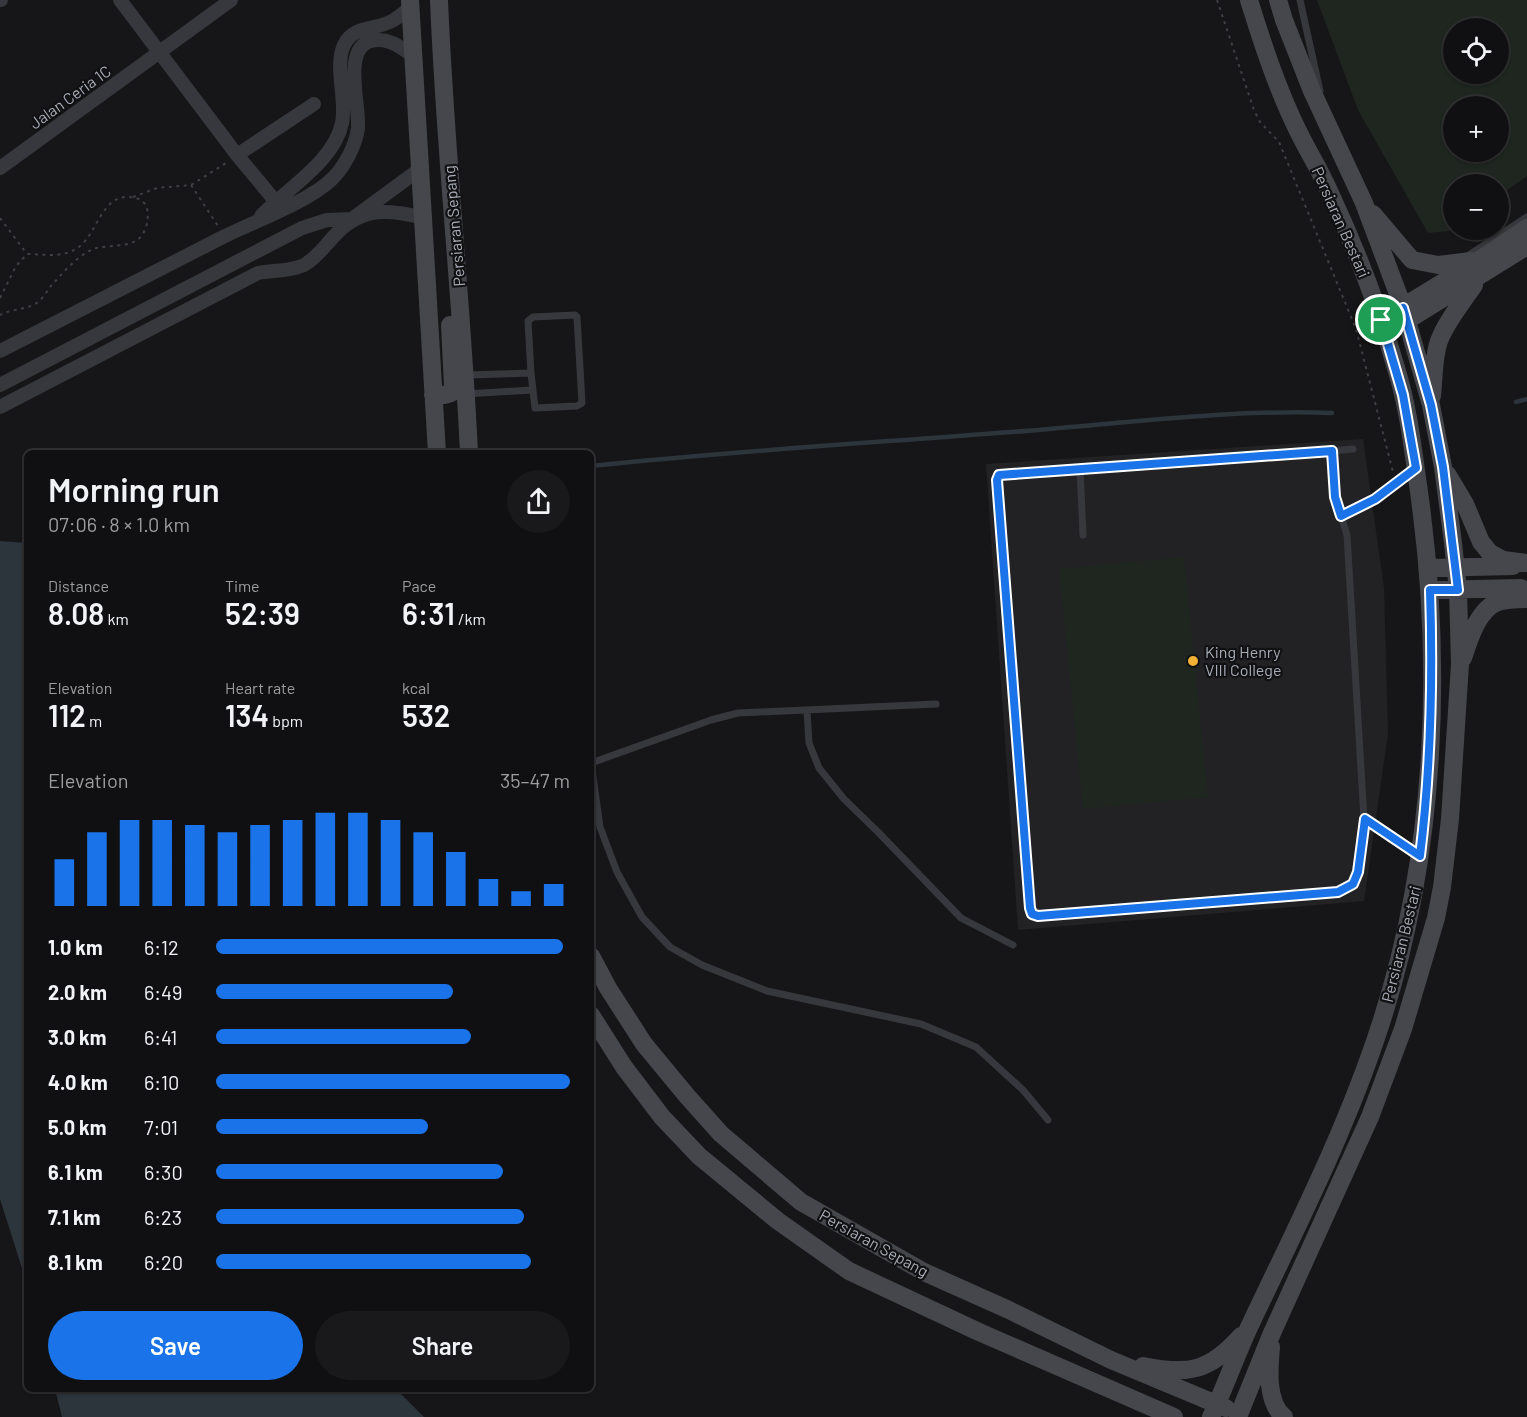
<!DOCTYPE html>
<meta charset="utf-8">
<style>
:root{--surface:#101012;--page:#19191b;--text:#f1f3f6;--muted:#9c9d9f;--line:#303032;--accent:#1a73e8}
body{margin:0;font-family:Barlow,sans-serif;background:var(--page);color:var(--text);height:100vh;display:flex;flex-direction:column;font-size:22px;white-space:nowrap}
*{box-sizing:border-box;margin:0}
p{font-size:20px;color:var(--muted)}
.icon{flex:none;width:33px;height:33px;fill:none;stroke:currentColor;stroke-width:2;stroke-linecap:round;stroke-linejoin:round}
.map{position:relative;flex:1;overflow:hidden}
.sheet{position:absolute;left:24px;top:450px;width:570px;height:942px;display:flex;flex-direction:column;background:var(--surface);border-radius:9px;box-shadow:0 2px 4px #0004,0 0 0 2px var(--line)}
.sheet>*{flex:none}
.fabs{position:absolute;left:1443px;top:18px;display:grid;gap:12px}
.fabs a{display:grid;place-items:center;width:66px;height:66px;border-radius:50%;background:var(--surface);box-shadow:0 2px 4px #0004,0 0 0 2px var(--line);font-size:30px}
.pin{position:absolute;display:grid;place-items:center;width:51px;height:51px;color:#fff;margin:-26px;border:3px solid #fff;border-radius:50%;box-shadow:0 2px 6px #0007}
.round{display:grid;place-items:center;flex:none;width:63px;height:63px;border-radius:32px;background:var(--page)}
.summary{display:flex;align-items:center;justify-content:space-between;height:102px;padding:0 24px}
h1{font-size:33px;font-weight:600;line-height:45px}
.figures{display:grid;grid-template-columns:repeat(3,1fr);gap:9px;height:102px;padding:6px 24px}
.figures div{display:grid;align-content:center}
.figures b{font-size:30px;font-weight:600}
.figures small{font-size:16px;font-weight:400}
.figures p{font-size:16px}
.chart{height:168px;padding:12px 24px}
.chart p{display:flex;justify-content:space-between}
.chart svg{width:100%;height:108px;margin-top:6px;stroke:var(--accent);stroke-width:6}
.cta{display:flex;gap:12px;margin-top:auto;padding:12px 24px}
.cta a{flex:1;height:69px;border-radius:36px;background:var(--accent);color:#fff;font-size:24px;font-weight:600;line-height:69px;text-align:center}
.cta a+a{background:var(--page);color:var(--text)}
ul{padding:0 24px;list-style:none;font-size:20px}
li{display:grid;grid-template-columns:96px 72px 1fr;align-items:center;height:45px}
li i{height:15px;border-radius:8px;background:var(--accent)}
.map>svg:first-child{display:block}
</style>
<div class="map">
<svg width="1527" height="1417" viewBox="0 0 1527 1417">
<rect width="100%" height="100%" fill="#161618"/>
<path fill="#222225" d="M1363 439 1384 588 1388 734 1364 901 1018 930 986 464Z"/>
<path fill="#1e261f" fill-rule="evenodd" d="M1317 0H1527V176L1499 196 1498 184H1454L1453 228 1449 231 1428 233 1358 110ZM1454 28H1498V74H1454ZM1454 106H1498V152H1454Z
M1184 557 1208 797 1083 809 1059 569Z"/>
<path fill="#2c353c" d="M0 541 27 543V1284L0 1199Z
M55 1389H396L424 1417H62Z"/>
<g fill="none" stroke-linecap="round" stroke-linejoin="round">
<path stroke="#2c353c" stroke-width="4.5" d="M1516 402 1527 399
M591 466C731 451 871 443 1011 432 1119 424 1225 409 1332 413"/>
<path stroke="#3d3f44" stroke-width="2" stroke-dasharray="3 4.5" stroke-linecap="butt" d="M1217 0 1254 110 1260 122 1279 142 1356 329 1393 472
M191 185 218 226
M133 197 157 188 191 185 226 163
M0 218 27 254
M0 298 16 266 27 254C44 254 64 259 80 246 97 233 102 195 129 197 135 197 141 199 145 204 150 212 148 227 142 235 132 250 106 243 91 250 75 258 62 274 50 287 46 293 41 301 35 304 24 310 11 309 0 315"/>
<path stroke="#37383d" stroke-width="7" d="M1300 0 1320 91
M1466 257 1527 217
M575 315 577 317 582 403 577 406 535 408 531 373 528 321 533 317Z
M466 375 531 373
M466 394 532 390
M1332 451 1335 497 1347 535 1364 819 1358 872 1353 884 1338 892 1325 894 1038 916 1032 914 997 480 999 475 1005 473 1332 451 1353 449
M1080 468 1083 535
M1341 516 1375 499 1415 468
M807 711 809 743 819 768 844 799 878 832 961 918 1013 945
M591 763 600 827 617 872 642 917 670 947 702 965 767 991 921 1024 976 1047 1023 1090 1048 1120
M591 763 711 720 738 713 936 704
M1364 819 1418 854"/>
<path stroke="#37383d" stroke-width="14" d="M0 0H1
M120 0 237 155 281 208
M237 155 314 104
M0 168 231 0
M261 216C286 189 334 162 342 123 347 100 334 66 344 45 353 25 376 30 392 21 398 18 404 12 410 8
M0 351C74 313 148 275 223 237 255 221 306 203 331 180 344 168 356 145 358 128 360 106 342 48 371 41 387 37 399 46 412 55
M0 385 302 228 327 220 352 219 420 169
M0 407 258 273C273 270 289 272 304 265 318 257 326 244 337 233 363 207 390 209 423 218"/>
<path stroke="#45474d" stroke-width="18" d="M410 0 437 453
M439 0C445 151 462 302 469 453
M1373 214 1412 260 1438 265 1471 261
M1393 313 1481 259 1527 228
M1398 326 1527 246
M433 395H445L451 393 453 386 450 325
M1432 396C1434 378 1433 358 1439 341 1447 320 1462 303 1474 285
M1447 474 1465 504 1481 542 1490 553 1503 560 1527 563
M1428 568 1513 566
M1430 590 1521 588
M1463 658C1469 640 1478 609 1498 602 1507 599 1518 599 1527 599
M591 956 608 988 644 1044 687 1096 721 1134 801 1202 924 1272 1009 1310 1111 1360 1226 1408
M591 1015 624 1067 662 1117 699 1156 778 1221 849 1271 979 1332 1174 1417
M1271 1347C1269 1369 1266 1402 1284 1417
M1143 1366C1188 1375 1209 1372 1241 1336
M1211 1417C1226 1385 1237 1352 1252 1321 1298 1224 1347 1128 1380 1026 1437 852 1444 658 1417 478 1412 441 1407 403 1396 368 1379 308 1356 249 1330 193 1321 172 1309 153 1299 133 1278 91 1263 45 1249 0
M1238 1417 1272 1333 1370 1117 1403 1029 1436 918 1442 887 1450 819 1460 664 1458 590 1453 543 1443 467 1431 405 1403 307 1364 203 1312 91 1284 20 1278 0"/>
</g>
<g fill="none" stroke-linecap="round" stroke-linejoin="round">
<defs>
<path id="route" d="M1403 308 1431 405 1443 467 1458 590H1430C1433 679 1431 767 1420 856L1365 819 1358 872 1353 884 1338 892 1038 916 1032 914 1030 908 997 480 999 475 1332 451 1335 497 1341 516 1375 499 1416 468 1403 395 1381 320Z"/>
</defs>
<use href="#route" stroke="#fff" stroke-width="12"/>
<use href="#route" stroke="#1a73e8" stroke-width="8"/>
</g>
<circle fill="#f2b134" stroke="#111113" stroke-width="2" cx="1193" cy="661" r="6"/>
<g text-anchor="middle" stroke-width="4.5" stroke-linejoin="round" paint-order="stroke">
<g font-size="16" fill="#a8adb8" stroke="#111113">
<text transform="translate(70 97) rotate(-36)" y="6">Jalan Ceria 1C</text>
<text transform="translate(1341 222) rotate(66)" y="6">Persiaran Bestari</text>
<text transform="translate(454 226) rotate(-95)" y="6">Persiaran Sepang</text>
<text transform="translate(1401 944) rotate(-76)" y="6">Persiaran Bestari</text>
<text transform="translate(874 1243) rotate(29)" y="6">Persiaran Sepang</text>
</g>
<g font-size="16" fill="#a8adb8" stroke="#111113" text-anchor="start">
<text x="1205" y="658">King Henry<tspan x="1205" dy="18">VIII College</tspan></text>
</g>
</g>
</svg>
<div class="fabs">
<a><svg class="icon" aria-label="locate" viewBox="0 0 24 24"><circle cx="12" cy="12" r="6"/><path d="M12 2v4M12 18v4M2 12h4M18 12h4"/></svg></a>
<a>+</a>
<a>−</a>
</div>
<div class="pin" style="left:1381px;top:320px;background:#1e9e55"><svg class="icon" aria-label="arrive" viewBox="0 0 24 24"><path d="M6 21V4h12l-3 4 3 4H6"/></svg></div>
<section class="sheet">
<div class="summary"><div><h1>Morning run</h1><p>07:06 · 8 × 1.0 km</p></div><a class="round"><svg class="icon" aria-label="share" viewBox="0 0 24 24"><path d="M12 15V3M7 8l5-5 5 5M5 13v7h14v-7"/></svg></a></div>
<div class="figures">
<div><p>Distance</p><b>8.08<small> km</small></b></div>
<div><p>Time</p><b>52:39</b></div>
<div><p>Pace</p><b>6:31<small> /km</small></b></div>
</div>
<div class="figures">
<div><p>Elevation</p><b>112<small> m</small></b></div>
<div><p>Heart rate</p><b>134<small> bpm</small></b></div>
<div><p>kcal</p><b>532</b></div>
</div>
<div class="chart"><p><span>Elevation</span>35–47 m</p>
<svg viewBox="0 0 160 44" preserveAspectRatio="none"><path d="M5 44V25M15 44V14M25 44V9M35 44V9M45 44V11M55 44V14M65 44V11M75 44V9M85 44V6M95 44V6M105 44V9M115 44V14M125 44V22M135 44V33M145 44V38M155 44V35"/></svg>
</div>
<ul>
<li><b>1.0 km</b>6:12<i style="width:98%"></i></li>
<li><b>2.0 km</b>6:49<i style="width:67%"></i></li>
<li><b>3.0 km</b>6:41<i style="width:72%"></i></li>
<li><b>4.0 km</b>6:10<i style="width:100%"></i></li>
<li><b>5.0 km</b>7:01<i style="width:60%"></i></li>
<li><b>6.1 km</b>6:30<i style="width:81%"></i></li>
<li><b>7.1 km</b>6:23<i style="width:87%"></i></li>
<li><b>8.1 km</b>6:20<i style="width:89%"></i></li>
</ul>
<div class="cta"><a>Save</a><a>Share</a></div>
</section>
</div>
